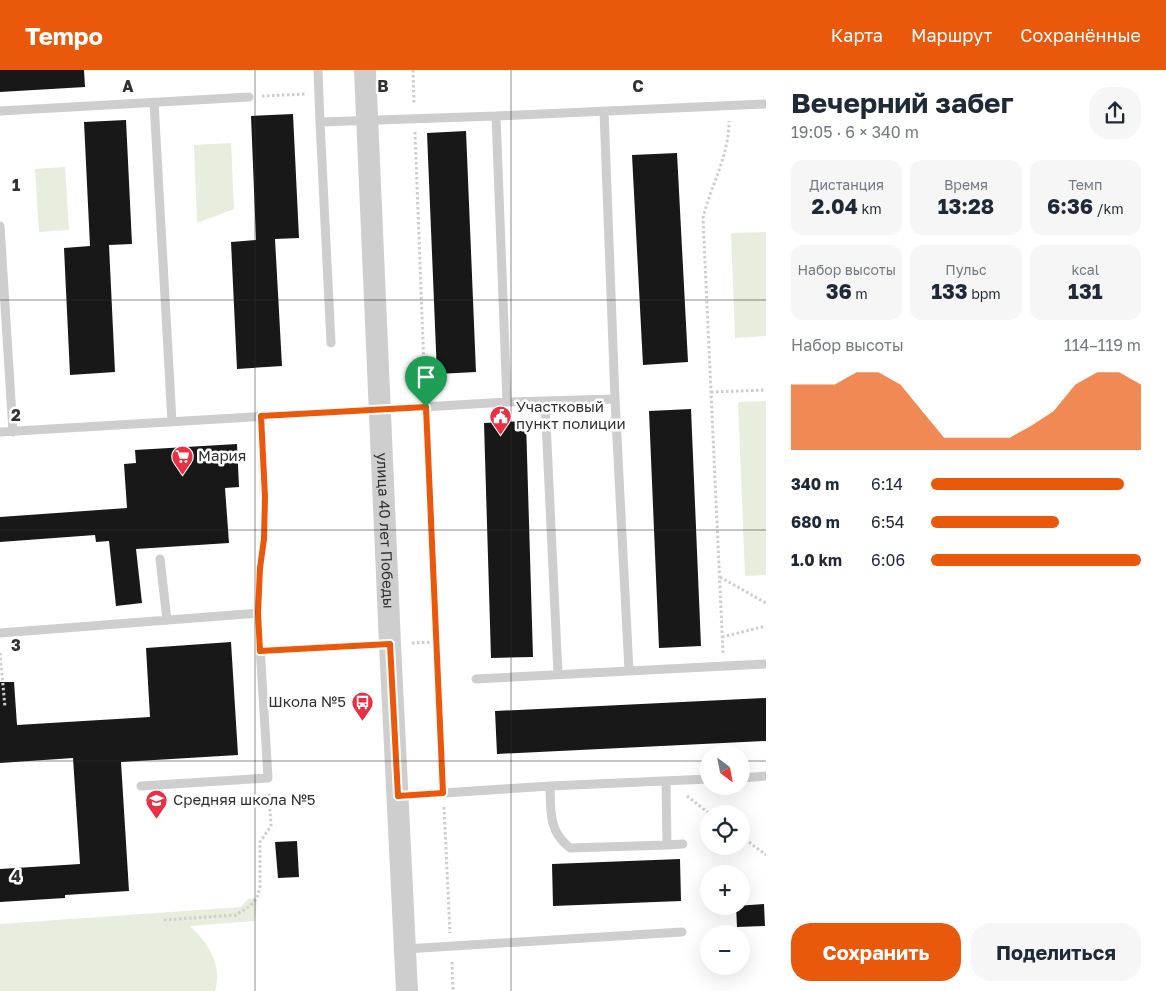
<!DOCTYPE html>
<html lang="ru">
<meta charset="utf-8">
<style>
:root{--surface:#fff;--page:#f6f6f7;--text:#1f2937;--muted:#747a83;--accent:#ea580c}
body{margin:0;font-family:"Golos Text",sans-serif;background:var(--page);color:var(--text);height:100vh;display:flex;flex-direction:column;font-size:19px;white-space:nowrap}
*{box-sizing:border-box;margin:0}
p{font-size:16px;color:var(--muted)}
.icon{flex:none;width:28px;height:28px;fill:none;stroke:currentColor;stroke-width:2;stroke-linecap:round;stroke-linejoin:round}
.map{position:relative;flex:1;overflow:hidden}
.drawer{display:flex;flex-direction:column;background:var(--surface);width:400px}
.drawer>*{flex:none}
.needle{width:32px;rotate:148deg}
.controls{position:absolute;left:700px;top:675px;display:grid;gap:10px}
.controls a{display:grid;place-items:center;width:50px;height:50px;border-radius:50%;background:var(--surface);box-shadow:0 5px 20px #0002;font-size:25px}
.pin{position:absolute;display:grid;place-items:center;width:42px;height:42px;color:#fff;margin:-51px -21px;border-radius:50% 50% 50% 0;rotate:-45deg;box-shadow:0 0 5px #0007}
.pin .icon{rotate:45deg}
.round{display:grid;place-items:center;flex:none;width:52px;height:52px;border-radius:20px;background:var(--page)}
.headline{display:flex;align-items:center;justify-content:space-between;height:85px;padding:0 25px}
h1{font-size:28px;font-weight:700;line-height:38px}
.figures{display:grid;grid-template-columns:repeat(3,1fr);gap:8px;height:85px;padding:5px 25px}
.figures div{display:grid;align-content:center;border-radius:12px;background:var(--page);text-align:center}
.figures b{font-size:21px;font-weight:700}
.figures small{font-size:14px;font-weight:400}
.figures p{font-size:14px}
.chart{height:140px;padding:10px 25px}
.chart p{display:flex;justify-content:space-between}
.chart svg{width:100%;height:90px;margin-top:5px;fill:var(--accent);opacity:.7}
.action{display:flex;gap:10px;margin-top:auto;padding:10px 25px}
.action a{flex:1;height:58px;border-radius:20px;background:var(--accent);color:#fff;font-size:20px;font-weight:700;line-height:58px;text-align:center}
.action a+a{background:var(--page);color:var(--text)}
ul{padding:0 25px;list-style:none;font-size:16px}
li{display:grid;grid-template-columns:80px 60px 1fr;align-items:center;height:38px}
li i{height:12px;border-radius:6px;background:var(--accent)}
header{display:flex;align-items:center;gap:30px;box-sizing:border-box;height:70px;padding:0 25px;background:var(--accent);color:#fff}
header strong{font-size:24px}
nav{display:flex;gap:28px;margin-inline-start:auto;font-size:18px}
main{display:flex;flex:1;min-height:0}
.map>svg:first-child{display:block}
</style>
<header>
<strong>Tempo</strong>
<nav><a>Карта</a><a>Маршрут</a><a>Сохранённые</a></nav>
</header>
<main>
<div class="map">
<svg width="766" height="921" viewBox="0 0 766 921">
<rect width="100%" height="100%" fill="#fff"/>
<path fill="#e7eede" d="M231 73 234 139 197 153 194 75Z
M65 97 69 160 39 162 35 99Z
M766 162V266L735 268 731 163Z
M766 331V505L745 506 738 332Z
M257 828 255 851 190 856C208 873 223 895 215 921H0V854L241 837 248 829Z"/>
<path fill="#181818" d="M0 0H84L85 17 0 22Z
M293 44 299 168 275 169 282 296 237 299 231 172 256 170 251 46Z
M126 50 132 174 109 175 115 302 70 305 64 178 90 176 84 52Z
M466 61 476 302 437 304 427 63Z
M677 83 688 292 643 295 632 85Z
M691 339 701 576 659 578 649 341Z
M526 351 533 587 491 588 484 353Z
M237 374 239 417 225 418 229 473 136 479 142 533 116 536 109 471 96 472 95 465 0 472V447L127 438 124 394 136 393 135 380Z
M231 572 238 685 121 692 129 821 65 825V828L0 832V799L80 794 73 688 0 693V612H14L17 655 150 647 146 578Z
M766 628V671L497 684 495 641Z
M297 771 299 807 278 808 275 772Z
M680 789 681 831 553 836 552 794Z
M764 834 765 856 737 857 736 836Z"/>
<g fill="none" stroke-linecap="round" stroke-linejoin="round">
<path stroke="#cecece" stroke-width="3" stroke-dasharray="2.5 2.5" stroke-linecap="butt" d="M413 0 414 34
M262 26 306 24
M415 62 425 324
M711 322 766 320
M427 352 443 708
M720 507 766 533
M722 567 766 556
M412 573 437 572
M275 580 368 575
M0 583 5 637
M723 583 703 148C711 115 729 86 729 51
M687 726 710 744
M444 737 450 863
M741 766 766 785
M164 850 236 845 250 836 257 828 260 817V772L271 756 269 723
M452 892 453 921"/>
<path stroke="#cecece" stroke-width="9" d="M318 0 320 52
M154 32 172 352
M0 41 249 27
M604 41 615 329 629 601
M496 46 507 332
M0 156 13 362
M331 273 320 52 496 46 766 34
M545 331 558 604
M0 362 507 332 615 329
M160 489 167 550
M0 563 258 543
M476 609 766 594
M741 708 766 706
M141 716 268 708 258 543 260 498 264 469 265 446 261 346
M550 716C551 741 548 761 570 778L667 775 666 711
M398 726 550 716 709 709
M667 775 683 774
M405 879 682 862"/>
<path stroke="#cecece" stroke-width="22" id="s1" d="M365 0 390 574 407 921"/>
</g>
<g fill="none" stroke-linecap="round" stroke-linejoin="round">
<defs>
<path id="route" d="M426 337 443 723 398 726 390 574 260 581 258 543 260 498 264 469 265 427 261 346Z"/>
</defs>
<use href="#route" stroke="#fff" stroke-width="10"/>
<use href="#route" stroke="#ea580c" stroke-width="6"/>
</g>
<path fill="none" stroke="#313131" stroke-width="1" stroke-opacity="0.55" d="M255 0V921M511 0V921M0 230H766M0 460H766M0 691H709M741 691H766"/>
<defs>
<symbol id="civic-pin" viewBox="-11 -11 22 30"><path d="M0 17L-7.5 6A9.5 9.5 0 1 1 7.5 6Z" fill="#ec2e42" stroke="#fff"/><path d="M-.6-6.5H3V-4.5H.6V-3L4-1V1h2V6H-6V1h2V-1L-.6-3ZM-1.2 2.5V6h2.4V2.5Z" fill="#fff"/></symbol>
<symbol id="supermarket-pin" viewBox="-11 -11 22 30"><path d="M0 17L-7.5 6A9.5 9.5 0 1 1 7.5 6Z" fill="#ec2e42" stroke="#fff"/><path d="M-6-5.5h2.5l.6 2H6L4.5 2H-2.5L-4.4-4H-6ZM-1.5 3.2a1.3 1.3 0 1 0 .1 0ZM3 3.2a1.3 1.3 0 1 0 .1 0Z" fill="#fff"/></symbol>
<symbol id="bus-pin" viewBox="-11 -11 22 30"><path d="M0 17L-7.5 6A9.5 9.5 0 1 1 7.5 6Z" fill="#ec2e42" stroke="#fff"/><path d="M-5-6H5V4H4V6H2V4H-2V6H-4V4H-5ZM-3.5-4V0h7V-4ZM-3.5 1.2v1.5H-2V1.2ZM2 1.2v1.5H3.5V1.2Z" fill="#fff"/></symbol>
<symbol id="school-pin" viewBox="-11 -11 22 30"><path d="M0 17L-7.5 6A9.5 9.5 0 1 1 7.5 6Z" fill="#ec2e42" stroke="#fff"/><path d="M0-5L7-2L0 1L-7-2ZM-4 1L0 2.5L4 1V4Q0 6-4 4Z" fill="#fff"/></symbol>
</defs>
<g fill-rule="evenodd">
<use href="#civic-pin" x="488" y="334" width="25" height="34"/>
<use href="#supermarket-pin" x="170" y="374" width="25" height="34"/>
<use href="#bus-pin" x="350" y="620" width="25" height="34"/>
<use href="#school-pin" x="144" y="718" width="25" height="34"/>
</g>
<g text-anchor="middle" stroke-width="5" stroke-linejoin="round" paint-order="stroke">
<g font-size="15" fill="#313131" stroke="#fff" text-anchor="start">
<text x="516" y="342">Участковый<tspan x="516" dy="17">пункт полиции</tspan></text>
<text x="198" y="391">Мария</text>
<text x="346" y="637" text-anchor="end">Школа №5</text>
<text x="173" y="735">Средняя школа №5</text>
</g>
<g font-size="15" fill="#313131" stroke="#fff">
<text dy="5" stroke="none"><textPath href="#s1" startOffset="461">улица 40 лет Победы</textPath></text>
</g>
</g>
<g font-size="16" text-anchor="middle" font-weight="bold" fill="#313131" stroke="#fff" stroke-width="5" stroke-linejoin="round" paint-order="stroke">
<text x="128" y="22">A</text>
<text x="383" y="22">B</text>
<text x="638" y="22">C</text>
<text x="16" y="121">1</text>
<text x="16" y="351">2</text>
<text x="16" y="581">3</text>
<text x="16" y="812">4</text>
</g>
</svg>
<div class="controls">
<a><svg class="needle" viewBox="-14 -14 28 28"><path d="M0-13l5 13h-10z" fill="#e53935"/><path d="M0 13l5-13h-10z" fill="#747a83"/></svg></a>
<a><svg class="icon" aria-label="locate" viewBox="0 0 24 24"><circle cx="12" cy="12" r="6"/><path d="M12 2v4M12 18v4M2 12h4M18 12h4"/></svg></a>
<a>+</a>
<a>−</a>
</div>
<div class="pin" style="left:426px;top:337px;background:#1e9e55"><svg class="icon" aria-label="arrive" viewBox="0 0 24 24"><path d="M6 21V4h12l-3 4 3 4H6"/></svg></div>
</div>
<section class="drawer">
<div class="headline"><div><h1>Вечерний забег</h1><p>19:05 · 6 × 340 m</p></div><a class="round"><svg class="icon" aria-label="share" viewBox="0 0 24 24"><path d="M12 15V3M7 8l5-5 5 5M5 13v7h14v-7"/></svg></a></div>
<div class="figures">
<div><p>Дистанция</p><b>2.04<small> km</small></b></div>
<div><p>Время</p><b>13:28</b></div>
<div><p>Темп</p><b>6:36<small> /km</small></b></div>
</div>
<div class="figures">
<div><p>Набор высоты</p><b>36<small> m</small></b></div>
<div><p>Пульс</p><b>133<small> bpm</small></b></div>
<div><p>kcal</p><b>131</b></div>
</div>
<div class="chart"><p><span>Набор высоты</span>114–119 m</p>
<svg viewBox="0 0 160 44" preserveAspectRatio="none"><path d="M0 44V12L10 12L20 12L30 6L40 6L50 12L60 25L70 38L80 38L90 38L100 38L110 32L120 25L130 12L140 6L150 6L160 12V44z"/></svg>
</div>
<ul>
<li><b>340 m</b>6:14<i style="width:92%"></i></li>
<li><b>680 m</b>6:54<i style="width:61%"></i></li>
<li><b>1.0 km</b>6:06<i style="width:100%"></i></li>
</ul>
<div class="action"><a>Сохранить</a><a>Поделиться</a></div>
</section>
</main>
